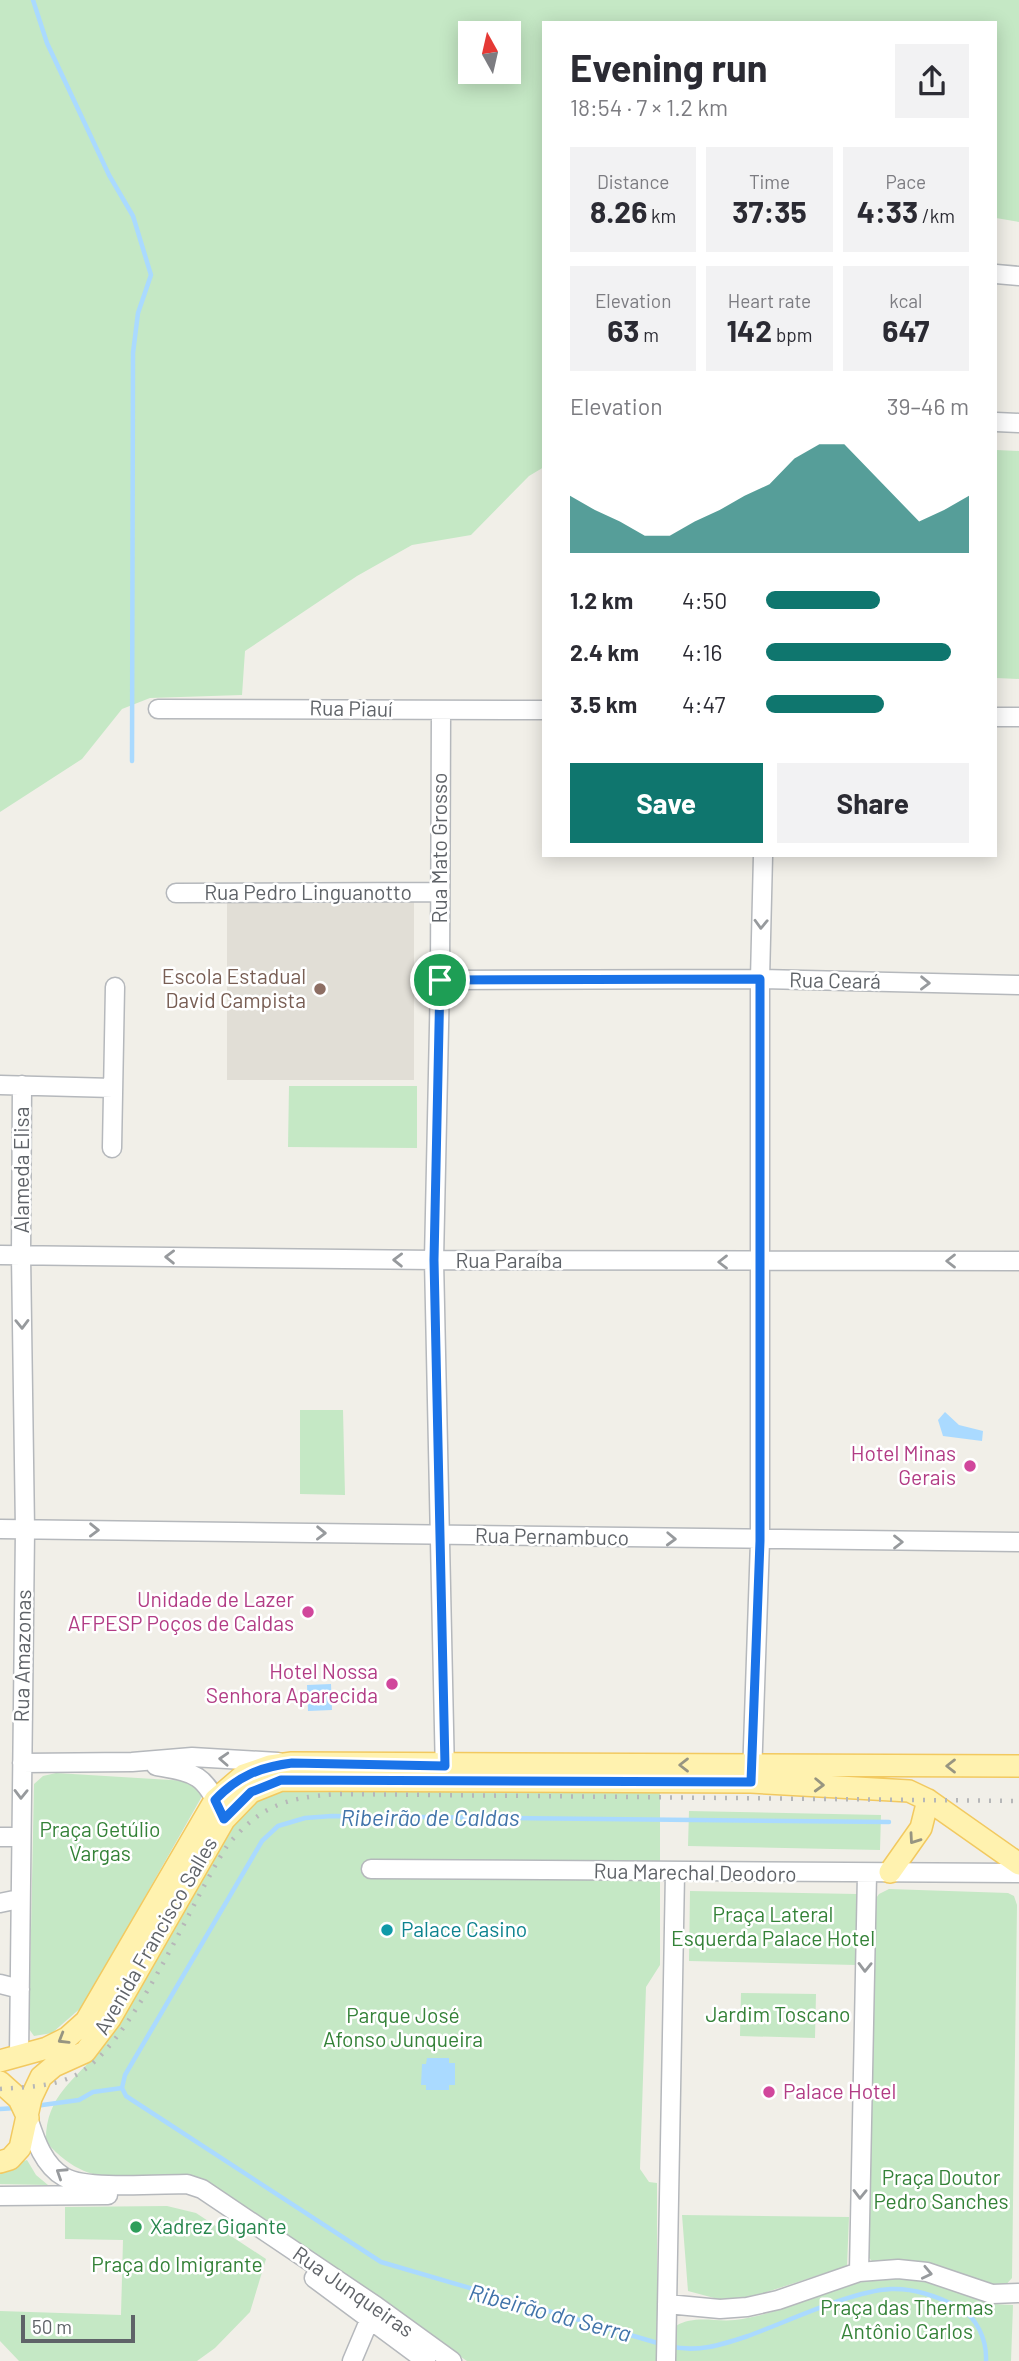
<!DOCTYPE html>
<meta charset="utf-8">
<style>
:root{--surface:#fff;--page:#f2f2f3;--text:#2b2b33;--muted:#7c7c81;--accent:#0f766e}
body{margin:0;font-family:Barlow,sans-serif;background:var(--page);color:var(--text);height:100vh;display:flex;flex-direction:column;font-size:26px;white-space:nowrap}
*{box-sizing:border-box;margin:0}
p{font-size:23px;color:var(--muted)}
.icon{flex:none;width:38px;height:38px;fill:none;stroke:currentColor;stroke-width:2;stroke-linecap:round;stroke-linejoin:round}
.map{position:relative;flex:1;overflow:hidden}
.side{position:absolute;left:542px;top:21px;width:455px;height:836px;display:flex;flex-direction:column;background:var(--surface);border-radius:0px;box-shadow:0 4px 18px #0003}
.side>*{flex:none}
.needle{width:46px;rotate:352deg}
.tools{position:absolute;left:458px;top:21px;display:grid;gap:14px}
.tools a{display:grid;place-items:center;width:63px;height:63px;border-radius:0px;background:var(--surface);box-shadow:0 4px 18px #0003;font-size:35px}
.scale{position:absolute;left:21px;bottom:18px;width:114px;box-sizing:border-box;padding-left:7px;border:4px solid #5f6368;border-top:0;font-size:19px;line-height:24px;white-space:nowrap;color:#5f6368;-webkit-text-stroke:5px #fff;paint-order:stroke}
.pin{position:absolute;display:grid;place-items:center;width:60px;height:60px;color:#fff;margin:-30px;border:4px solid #fff;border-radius:50%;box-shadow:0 2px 7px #0007}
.round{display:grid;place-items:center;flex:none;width:74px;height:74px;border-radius:0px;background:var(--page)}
.overview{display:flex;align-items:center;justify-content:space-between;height:119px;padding:0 28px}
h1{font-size:38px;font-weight:700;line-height:52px}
.stats{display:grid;grid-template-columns:repeat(3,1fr);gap:10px;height:119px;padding:7px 28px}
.stats div{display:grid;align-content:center;border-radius:0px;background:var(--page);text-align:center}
.stats b{font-size:30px;font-weight:700}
.stats small{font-size:19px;font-weight:400}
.stats p{font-size:19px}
.chart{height:196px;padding:14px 28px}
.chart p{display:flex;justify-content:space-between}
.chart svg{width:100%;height:126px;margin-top:7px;fill:var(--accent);opacity:.7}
.primary-button{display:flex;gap:14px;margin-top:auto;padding:14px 28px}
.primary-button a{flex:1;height:80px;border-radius:0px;background:var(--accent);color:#fff;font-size:28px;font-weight:700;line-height:80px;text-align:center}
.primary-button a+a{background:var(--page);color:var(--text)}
ul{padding:0 28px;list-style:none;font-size:23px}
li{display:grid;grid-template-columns:112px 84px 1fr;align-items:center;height:52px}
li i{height:18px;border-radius:9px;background:var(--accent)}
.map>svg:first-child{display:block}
</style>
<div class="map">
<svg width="1019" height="2361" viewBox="0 0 1019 2361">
<rect width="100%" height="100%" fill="#f1efe8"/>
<path fill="#e1ded6" d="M227 897H414V1080H227Z"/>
<path fill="#c5e8c5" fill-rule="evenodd" d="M0 0H1019V222L996 218V23H544V467L529 476 471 535 412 545 357 576 245 651 242 695 150 698 122 709 82 759 0 812ZM509 33V72H471V33Z
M996 450 1019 451V679L996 678Z
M289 1086H417V1148L288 1147Z
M300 1410H343L345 1495 300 1494Z
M56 1773 187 1781 201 1789V1798L83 2006 52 2033 34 2036 29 2029 34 1784 43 1776Z
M280 1789 660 1791V1965L646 1987 640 2169 649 2182 657 2183V2361H467L200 2180C137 2163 100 2202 46 2142 45 2096 75 2080 101 2049 160 1975 183 1877 247 1806 254 1798 270 1794 280 1789Z
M689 1811 881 1815 880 1850 688 1846Z
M889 1889 1008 1893 1014 1896 1017 1905 1012 2278 1002 2289C980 2287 966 2275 945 2268 921 2260 898 2263 874 2263L867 2256 874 1901 879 1894Z
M690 1891 857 1894 856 1965 689 1961Z
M741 1993 816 1994 815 2038 740 2036Z
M27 2160 36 2175 48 2185 0 2184V2169Z
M167 2206 196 2213 266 2259 250 2312 215 2348 197 2361H19L0 2341V2311L121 2315 123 2240 65 2239V2207Z
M682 2215 849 2217 847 2266 733 2303 688 2291Z
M883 2278H922L991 2304 1013 2305 1011 2361H676V2326C694 2315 714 2322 735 2320 786 2314 832 2285 883 2278Z"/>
<path fill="#aadaff" d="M945 1412 959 1425 983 1431 982 1441 943 1436 938 1420Z
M331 1684 332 1710 308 1711 307 1685Z
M427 2058H449V2063H455V2085H449V2090H426V2085H421L422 2064H426Z"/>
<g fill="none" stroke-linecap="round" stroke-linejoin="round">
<path stroke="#aadaff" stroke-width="4.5" d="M33 0 47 43 109 175 133 216 151 275 138 313 133 353 132 761
M122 2088 126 2096 381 2262 661 2344
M122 2088 125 2075 262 1841 278 1826 305 1818 332 1816 889 1822
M35 2106 79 2100 93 2092 122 2088
M0 2109 16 2108
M669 2346C697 2353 721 2345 748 2336 787 2322 851 2291 891 2289 915 2288 937 2296 958 2307 977 2317 987 2340 986 2361"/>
<defs>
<path id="minor" d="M996 274 1019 276
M996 422 1019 423
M158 709 544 710
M441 711 440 980 434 1260 445 1775
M996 717H1019
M176 893 439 892
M440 980 760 979 1019 985
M0 1085 113 1088
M112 1148 115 987
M0 1255 434 1260 1019 1261
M0 1529 1019 1542
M22 1763 132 1762 192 1757 278 1762
M156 1766C194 1773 204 1773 220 1810
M752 1776 760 1541V979L763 856
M0 1837H20
M371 1869 1019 1873
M0 1903 19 1899
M0 1984 20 1989
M19 2056 25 1530 21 1255 22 1085
M28 2118C35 2139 43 2165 64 2177 86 2190 159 2184 187 2184L202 2189 376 2306 452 2361
M0 2196 108 2195
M859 2272 867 1874
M314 2278 426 2361
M667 2304 720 2309 747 2307 778 2300 859 2272 898 2269 927 2272 992 2294 1019 2293
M352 2361 374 2309
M666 2361 675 1873"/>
<path id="major" d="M890 1872 921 1828 928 1800
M0 2061 47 2048 67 2038 86 2021 215 1800 244 1775 270 1766 292 1763 1019 1766
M0 2082 19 2099 28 2118
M0 2162 10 2159 20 2148 31 2098 41 2077 54 2066 85 2052 110 2019 224 1820 251 1792 281 1780 751 1782 909 1791 928 1800 1019 1864"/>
</defs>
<use href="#minor" stroke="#b5b8bc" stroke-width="21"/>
<use href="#major" stroke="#f2c960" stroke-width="24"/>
<use href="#minor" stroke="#fff" stroke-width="18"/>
<use href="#major" stroke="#fff2af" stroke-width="21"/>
<path stroke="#b6b7b8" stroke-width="4.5" stroke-dasharray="2 9" stroke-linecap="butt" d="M0 2089C25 2087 51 2087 74 2076 131 2049 190 1903 227 1846 261 1805 285 1798 337 1794L1019 1801"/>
</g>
<defs><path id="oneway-chevron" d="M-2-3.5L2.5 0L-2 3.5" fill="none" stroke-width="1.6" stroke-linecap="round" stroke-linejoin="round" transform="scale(1.75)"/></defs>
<g stroke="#979a9d">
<use href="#oneway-chevron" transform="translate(761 924) rotate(92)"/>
<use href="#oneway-chevron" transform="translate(925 983) rotate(1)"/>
<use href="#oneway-chevron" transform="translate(170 1257) rotate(-179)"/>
<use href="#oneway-chevron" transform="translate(398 1260) rotate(-179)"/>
<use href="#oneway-chevron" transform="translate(951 1261) rotate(180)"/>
<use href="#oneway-chevron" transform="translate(723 1262) rotate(-180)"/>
<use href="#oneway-chevron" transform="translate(22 1324) rotate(89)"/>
<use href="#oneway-chevron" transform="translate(94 1530) rotate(1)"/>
<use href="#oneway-chevron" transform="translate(321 1533) rotate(1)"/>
<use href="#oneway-chevron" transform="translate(671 1539) rotate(2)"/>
<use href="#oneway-chevron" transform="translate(898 1542)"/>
<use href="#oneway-chevron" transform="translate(224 1759) rotate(-177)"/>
<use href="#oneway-chevron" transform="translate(21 1794) rotate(91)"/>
<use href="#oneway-chevron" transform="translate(865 1967) rotate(91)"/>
<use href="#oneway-chevron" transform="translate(61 2173) rotate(-147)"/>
<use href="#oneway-chevron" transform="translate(860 2194) rotate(91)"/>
<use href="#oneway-chevron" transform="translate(927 2273) rotate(12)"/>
</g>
<g stroke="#979581">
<use href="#oneway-chevron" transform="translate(684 1765) rotate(180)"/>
<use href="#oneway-chevron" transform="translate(951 1766) rotate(-180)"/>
<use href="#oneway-chevron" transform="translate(819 1785) rotate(2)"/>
<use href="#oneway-chevron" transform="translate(914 1839) rotate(125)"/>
<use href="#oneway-chevron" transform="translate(63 2039) rotate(149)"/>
</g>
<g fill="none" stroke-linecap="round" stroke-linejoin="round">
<defs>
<path id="route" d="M760 979V1541L751 1782 281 1780 251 1792 224 1819 215 1800C238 1776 260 1767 292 1763L445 1766 434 1260 440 980Z"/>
</defs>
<use href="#route" stroke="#fff" stroke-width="14"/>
<use href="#route" stroke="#1a73e8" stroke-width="9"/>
</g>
<circle fill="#8d6e63" stroke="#fff" stroke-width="2.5" cx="320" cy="989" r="7"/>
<g fill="#d1479c" stroke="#fff" stroke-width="2.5">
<circle cx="970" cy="1466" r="7"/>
<circle cx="308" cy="1612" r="7"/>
<circle cx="392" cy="1684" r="7"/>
<circle cx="769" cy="2092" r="7"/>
</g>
<circle fill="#0f9aa8" stroke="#fff" stroke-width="2.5" cx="387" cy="1930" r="7"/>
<circle fill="#2e9e5b" stroke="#fff" stroke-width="2.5" cx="136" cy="2227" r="7"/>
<g text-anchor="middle" stroke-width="5" stroke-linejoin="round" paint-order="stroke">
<g font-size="21" fill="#5f6368" stroke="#fff">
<text transform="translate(351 709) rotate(1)" y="7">Rua Piauí</text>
<text transform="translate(440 848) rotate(-90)" y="7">Rua Mato Grosso</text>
<text x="308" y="900">Rua Pedro Linguanotto</text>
<text transform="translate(835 981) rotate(1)" y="7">Rua Ceará</text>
<text transform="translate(22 1170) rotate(-90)" y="7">Alameda Elisa</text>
<text x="509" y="1268">Rua Paraíba</text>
<text transform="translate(552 1537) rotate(1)" y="7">Rua Pernambuco</text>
<text transform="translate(23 1656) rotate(-89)" y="7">Rua Amazonas</text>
<text transform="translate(695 1873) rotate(1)" y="7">Rua Marechal Deodoro</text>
<text transform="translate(156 1936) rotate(-60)" y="7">Avenida Francisco Salles</text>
<text transform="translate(353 2292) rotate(35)" y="7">Rua Junqueiras</text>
</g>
<g font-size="21" fill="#785e54" stroke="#fff" text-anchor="end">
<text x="306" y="984">Escola Estadual<tspan x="306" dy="24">David Campista</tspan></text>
</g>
<g font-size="21" fill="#b23c85" stroke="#fff" text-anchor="end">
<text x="956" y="1461">Hotel Minas<tspan x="956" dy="24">Gerais</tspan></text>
<text x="294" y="1607">Unidade de Lazer<tspan x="294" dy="24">AFPESP Poços de Caldas</tspan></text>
<text x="378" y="1679">Hotel Nossa<tspan x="378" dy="24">Senhora Aparecida</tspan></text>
<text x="783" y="2099" text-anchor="start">Palace Hotel</text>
</g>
<g font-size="21" fill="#348238" stroke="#fff">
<text x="100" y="1837">Praça Getúlio<tspan x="100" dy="24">Vargas</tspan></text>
<text x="773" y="1922">Praça Lateral<tspan x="773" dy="24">Esquerda Palace Hotel</tspan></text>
<text x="778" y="2022">Jardim Toscano</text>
<text x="403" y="2023">Parque José<tspan x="403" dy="24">Afonso Junqueira</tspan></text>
<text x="941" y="2185">Praça Doutor<tspan x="941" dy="24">Pedro Sanches</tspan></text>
<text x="177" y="2272">Praça do Imigrante</text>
<text x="907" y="2315">Praça das Thermas<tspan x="907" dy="24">Antônio Carlos</tspan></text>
</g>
<g font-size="21" fill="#0d838f" stroke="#fff" text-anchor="start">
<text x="401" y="1937">Palace Casino</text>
</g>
<g font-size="21" fill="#27864d" stroke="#fff" text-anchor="start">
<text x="150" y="2234">Xadrez Gigante</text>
</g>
<g font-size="23" font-style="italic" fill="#4174aa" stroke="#fff">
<text x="430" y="1826">Ribeirão de Caldas</text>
<text transform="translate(550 2313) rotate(15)" y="8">Ribeirão da Serra</text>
</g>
</g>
</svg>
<div class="tools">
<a><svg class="needle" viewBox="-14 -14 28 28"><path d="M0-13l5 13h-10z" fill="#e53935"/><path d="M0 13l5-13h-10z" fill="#7c7c81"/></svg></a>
</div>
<div class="scale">50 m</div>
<div class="pin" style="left:440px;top:980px;background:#1e9e55"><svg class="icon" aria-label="arrive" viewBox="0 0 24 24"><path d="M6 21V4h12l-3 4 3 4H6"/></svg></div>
<section class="side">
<div class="overview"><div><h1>Evening run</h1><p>18:54 · 7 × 1.2 km</p></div><a class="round"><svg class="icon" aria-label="share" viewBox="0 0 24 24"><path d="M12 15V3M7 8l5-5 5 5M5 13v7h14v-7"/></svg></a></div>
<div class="stats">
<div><p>Distance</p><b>8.26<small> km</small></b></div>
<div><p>Time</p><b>37:35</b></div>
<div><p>Pace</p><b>4:33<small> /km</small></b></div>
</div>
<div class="stats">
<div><p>Elevation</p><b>63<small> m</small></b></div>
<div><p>Heart rate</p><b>142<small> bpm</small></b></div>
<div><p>kcal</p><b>647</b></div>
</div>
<div class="chart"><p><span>Elevation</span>39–46 m</p>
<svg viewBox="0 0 160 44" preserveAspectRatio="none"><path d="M0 44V24L10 29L20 33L30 38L40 38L50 33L60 29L70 24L80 20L90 11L100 6L110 6L120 15L130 24L140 33L150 29L160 24V44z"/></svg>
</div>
<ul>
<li><b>1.2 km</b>4:50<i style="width:56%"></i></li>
<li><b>2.4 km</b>4:16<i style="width:91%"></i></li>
<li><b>3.5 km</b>4:47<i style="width:58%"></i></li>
</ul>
<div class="primary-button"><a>Save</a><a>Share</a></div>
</section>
</div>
